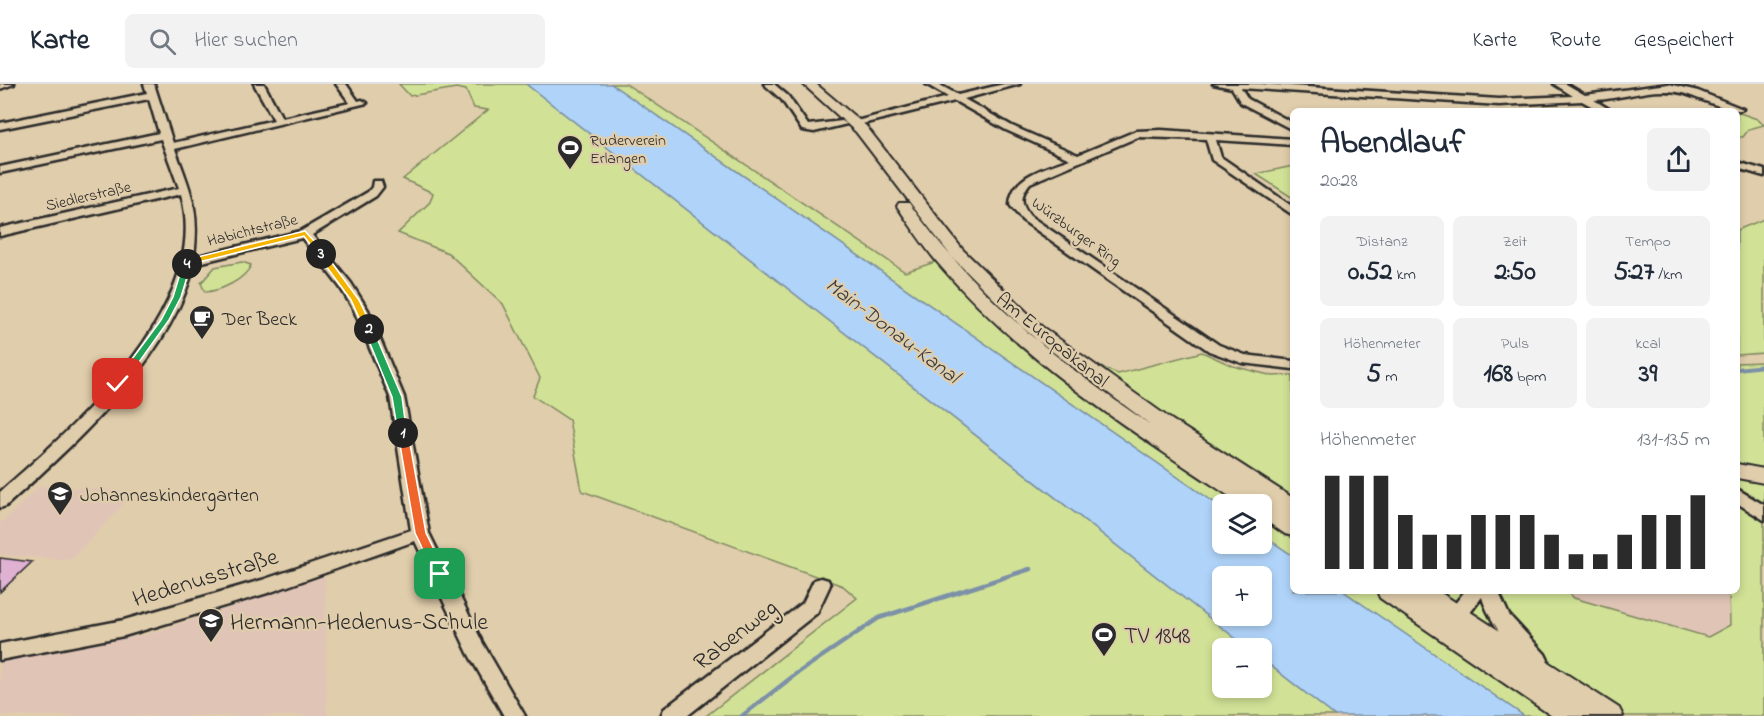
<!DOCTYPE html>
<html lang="de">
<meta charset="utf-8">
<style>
:root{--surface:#fff;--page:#f2f2f3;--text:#1f2937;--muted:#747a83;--line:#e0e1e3;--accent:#2b2b2b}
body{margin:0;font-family:"Indie Flower",sans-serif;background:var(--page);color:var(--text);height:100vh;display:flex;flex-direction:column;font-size:22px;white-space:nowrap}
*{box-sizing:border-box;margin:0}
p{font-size:20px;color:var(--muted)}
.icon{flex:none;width:33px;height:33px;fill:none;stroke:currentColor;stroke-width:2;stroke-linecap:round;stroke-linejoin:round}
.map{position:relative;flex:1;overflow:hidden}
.panel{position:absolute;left:1290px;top:24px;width:450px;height:486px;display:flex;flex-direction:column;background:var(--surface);border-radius:9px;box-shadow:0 3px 9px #0003}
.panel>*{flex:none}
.fabs{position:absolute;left:1212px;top:410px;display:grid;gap:12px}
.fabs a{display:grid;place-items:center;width:60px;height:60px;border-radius:9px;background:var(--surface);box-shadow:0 3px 9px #0003;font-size:30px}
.pin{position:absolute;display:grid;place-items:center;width:51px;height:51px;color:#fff;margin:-26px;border-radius:12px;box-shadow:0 3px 9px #0006}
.km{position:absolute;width:30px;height:30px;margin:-15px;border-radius:50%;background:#222;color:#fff;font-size:16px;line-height:30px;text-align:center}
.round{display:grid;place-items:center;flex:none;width:63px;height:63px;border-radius:9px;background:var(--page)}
.headline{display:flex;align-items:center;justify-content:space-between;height:102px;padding:0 30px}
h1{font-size:33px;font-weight:700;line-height:45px}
.figures{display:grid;grid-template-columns:repeat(3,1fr);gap:9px;height:102px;padding:6px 30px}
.figures div{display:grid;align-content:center;border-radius:9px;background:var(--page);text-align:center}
.figures b{font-size:26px;font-weight:700}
.figures small{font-size:16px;font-weight:400}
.figures p{font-size:16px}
.chart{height:168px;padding:12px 30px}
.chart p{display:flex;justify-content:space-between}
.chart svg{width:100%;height:108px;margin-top:6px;stroke:var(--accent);stroke-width:6}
header{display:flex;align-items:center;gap:36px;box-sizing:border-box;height:84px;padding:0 30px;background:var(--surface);border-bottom:2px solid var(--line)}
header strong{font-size:28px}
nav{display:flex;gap:33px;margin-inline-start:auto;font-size:21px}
.search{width:420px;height:54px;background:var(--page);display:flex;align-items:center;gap:15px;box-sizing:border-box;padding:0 21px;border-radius:9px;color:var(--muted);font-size:22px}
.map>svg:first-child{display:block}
</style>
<header>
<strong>Karte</strong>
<div class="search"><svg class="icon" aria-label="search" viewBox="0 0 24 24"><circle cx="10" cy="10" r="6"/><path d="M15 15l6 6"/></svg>Hier suchen</div>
<nav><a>Karte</a><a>Route</a><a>Gespeichert</a></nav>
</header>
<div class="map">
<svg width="1764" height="632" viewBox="0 0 1764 632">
<rect width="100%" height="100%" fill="#e0cdab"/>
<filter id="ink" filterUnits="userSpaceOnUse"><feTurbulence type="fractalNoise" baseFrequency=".0167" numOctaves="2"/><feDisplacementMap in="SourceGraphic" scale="12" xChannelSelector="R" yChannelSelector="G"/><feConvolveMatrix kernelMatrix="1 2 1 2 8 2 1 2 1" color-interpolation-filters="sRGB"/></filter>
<g filter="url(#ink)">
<path fill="#e0c5b7" d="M40 402 136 407 71 476 0 471V439Z
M325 492 327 632H0V578L4 575 149 550Z
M1567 507H1729L1730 541 1708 553 1574 514Z"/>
<path fill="#d1e296" stroke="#7e8660" stroke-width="1.5" d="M399 0H526L1248 564H1222V603H1262V575L1335 632H706L857 514 843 502 582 407 569 336 533 312 540 294 503 220 448 169 398 149 430 118 433 109 403 95 488 26 474 24 466 6 456 4 410 12Z
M611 0H626L905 188 938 177 1003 243 1118 290 1202 268 1233 282 1273 292 1293 291V472L1262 451V420H1222V424Z
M1737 28 1757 35 1764 41 1749 45 1743 53H1737Z
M1293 82V114L1256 90Z
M1764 135V269L1737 271V146Z
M242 178 251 181C245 196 220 207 205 208L201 199 215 183Z
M1764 278V386L1737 382V279Z
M1737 391 1764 396V423L1737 406Z
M1737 417 1764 435V632H1524L1343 507H1567L1574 514 1708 553 1730 541 1729 507H1737Z"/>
<path fill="#b0d4f9" stroke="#7b90a7" stroke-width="1.5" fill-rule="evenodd" d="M526 0H611L1222 424V459H1262V451L1293 472V507H1343L1524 632H1335L1262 575V564H1248ZM1222 492H1262V531H1222Z"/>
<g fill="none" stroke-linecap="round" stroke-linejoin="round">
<path stroke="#7b90a7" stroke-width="4" d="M1737 285 1764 282"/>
<path stroke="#7b90a7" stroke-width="4.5" d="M742 632 796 590 879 534 1030 485"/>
</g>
<path fill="#dfb1d3" stroke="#2b2b2b" stroke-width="1.5" d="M0 474 32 478 0 508Z"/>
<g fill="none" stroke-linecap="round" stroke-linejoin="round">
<defs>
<path id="minor" d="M0 0H14L0 5Z
M144 0H154L173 59 274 36 254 0H264L282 34 350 19 336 0H346L358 17 362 16 367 19 175 65C191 108 200 125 194 173L301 147 368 108 372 103 373 97H381L383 103 376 112 312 151 351 199 368 226 404 313 429 449 482 558 525 632H504L468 569 415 457 271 508 124 552 0 576V560L124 536 262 496 411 446 390 313 354 226 340 203 302 154 194 180C173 273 74 360 6 422L0 424V408C75 342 213 223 181 110L0 152V144L179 104 161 55 0 89V83L159 49 149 15 0 45V39L147 9Z
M764 0H774L788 12 808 41 842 37 847 40 814 48 802 46 782 16Z
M926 0H938L958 11 1004 0H1020L964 15 1012 42 1078 71 1136 47 1161 46 1293 55V61L1216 56 1221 73 1293 123V131L1212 76 1206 55 1138 53 1030 99C1020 112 1020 119 1030 132L1219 261 1245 271 1293 277V285L1242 279 1209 267 1022 136 1010 121C1011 91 1046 84 1070 75L1006 46 955 17 854 42 849 39 948 13Z
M1213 0H1261L1499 15 1573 12 1554 0H1566L1585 11 1668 0 1698 7 1743 25C1735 31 1695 12 1682 9 1652 2 1624 15 1594 16L1612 27H1600L1582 17 1499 21 1241 4 1248 15 1293 39V46L1241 19 1232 4Z
M1737 78 1764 86V92L1737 84Z
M1737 405 1764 421V436L1737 419Z
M821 494 828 496 830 501 817 529 687 632H661L664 625 803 519 814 496Z
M1465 507H1498L1509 531 1545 570 1548 576 1545 582C1522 590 1487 533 1482 513 1473 524 1465 541 1449 536L1446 531Z"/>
<path id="major" d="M803 0H816L866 42 963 166 1041 242 1172 336 1293 414V452L1285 450 1262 434V420H1241C1133 348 1022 278 937 178 922 160 910 141 897 122L899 119H909C975 211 1057 278 1151 341L1029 250 951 172 856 48Z
M1737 380 1764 385V399L1737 394Z
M1377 507H1438L1619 624 1623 632H1552L1380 514Z"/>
</defs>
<use href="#minor" stroke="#2b2b2b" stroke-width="5"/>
<use href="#major" stroke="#2b2b2b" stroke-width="4"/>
<use href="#minor" fill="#e0cdab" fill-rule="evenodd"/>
<use href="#major" fill="#e0cdab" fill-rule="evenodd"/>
</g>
</g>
<path fill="#f0652b" stroke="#fff" stroke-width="1.5" d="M403 345 408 349 426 449 446 490 440 495 436 493 415 449 398 349Z"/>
<path fill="#22a559" stroke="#fff" stroke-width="1.5" d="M365 243 373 245 402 313 407 351H399L398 349 392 313 364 245Z"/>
<path fill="#f5b400" stroke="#fff" stroke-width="1.5" d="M319 168H324L359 216 373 245 372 247 364 245 351 216 317 170Z"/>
<path fill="#f5b400" stroke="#fff" stroke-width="1.5" d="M305 147 324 168V172H319L304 152 191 180 187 183 183 180 185 176Z"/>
<path fill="#22a559" stroke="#fff" stroke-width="1.5" d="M187 178 191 180 181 213 169 236 122 302H115V298L161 236 173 213 183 180Z"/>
<defs>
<symbol id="stadium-pin" viewBox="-11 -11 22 30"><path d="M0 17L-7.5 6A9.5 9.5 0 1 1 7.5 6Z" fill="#2b2b2b" stroke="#e0cdab"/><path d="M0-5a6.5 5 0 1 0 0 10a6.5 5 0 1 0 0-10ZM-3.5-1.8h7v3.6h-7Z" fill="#fff"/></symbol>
<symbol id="cafe-pin" viewBox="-11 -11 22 30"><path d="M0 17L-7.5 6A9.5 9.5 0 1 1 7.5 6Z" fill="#2b2b2b" stroke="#e0cdab"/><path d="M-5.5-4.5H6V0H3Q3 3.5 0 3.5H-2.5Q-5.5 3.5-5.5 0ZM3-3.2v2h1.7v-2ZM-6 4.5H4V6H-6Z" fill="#fff"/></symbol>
<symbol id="school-pin" viewBox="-11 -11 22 30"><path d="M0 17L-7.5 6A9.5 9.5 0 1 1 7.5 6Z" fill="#2b2b2b" stroke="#e0cdab"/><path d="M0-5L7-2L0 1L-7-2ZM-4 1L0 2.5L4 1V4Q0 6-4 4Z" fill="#fff"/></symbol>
</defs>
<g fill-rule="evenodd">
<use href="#stadium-pin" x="555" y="49" width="30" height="40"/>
<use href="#cafe-pin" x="187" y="219" width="30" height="40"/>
<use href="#school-pin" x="45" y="395" width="30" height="40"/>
<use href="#school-pin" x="196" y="522" width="30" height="40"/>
<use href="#stadium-pin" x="1089" y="536" width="30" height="40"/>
</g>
<g text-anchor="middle" stroke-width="4.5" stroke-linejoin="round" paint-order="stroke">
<g font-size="16" fill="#2b2b2b" stroke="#e0cdab" text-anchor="start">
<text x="590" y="61">Ruderverein<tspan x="590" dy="18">Erlangen</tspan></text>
</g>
<g font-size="16" fill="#2b2b2b" stroke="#e0cdab">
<text transform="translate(88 111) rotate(-13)" y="6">Siedlerstraße</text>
<text transform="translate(252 145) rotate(-14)" y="6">Habichtstraße</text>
<text transform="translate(1077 147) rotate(36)" y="6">Würzburger Ring</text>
</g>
<g font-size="20" fill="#2b2b2b" stroke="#e0cdab" text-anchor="start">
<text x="222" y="241">Der Beck</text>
<text x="80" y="417">Johanneskindergarten</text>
</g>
<g font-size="20" fill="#2b2b2b" stroke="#e0cdab">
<text transform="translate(1053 255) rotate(39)" y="7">Am Europakanal</text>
</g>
<g font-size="21" font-style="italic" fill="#383c40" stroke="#e0cdab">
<text transform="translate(893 246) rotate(37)" y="7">Main-Donau-Kanal</text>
</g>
<g font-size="24" fill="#2b2b2b" stroke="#e0cdab">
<text transform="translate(205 493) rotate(-17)" y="8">Hedenusstraße</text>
<text transform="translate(735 550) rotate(-38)" y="8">Rabenweg</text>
</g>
<g font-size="24" fill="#2b2b2b" stroke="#e0cdab" text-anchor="start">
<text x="230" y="545">Hermann-Hedenus-Schule</text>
<text x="1124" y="559">TV 1848</text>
</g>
</g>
</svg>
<div class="fabs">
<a><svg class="icon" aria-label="layers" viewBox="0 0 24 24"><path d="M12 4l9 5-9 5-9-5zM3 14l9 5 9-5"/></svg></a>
<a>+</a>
<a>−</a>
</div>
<div class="pin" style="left:440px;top:490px;background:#1e9e55"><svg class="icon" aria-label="arrive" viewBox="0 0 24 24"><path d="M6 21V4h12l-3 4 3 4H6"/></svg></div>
<div class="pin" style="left:118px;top:300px;background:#d93025"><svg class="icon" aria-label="check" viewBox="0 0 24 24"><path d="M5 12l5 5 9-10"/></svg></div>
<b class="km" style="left:403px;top:349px">1</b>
<b class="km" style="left:369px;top:245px">2</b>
<b class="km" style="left:321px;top:170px">3</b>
<b class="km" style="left:187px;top:180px">4</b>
<section class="panel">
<div class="headline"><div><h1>Abendlauf</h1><p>20:28</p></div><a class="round"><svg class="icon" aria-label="share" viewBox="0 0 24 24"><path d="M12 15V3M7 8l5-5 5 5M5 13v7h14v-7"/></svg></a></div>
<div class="figures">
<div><p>Distanz</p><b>0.52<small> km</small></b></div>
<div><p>Zeit</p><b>2:50</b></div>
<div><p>Tempo</p><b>5:27<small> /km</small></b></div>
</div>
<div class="figures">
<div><p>Höhenmeter</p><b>5<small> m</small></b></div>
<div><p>Puls</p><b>168<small> bpm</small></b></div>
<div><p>kcal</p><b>39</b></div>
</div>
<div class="chart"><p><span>Höhenmeter</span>131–135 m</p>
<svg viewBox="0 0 160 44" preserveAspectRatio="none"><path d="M5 44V6M15 44V6M25 44V6M35 44V22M45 44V30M55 44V30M65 44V22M75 44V22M85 44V22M95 44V30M105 44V38M115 44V38M125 44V30M135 44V22M145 44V22M155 44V14"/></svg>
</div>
</section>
</div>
